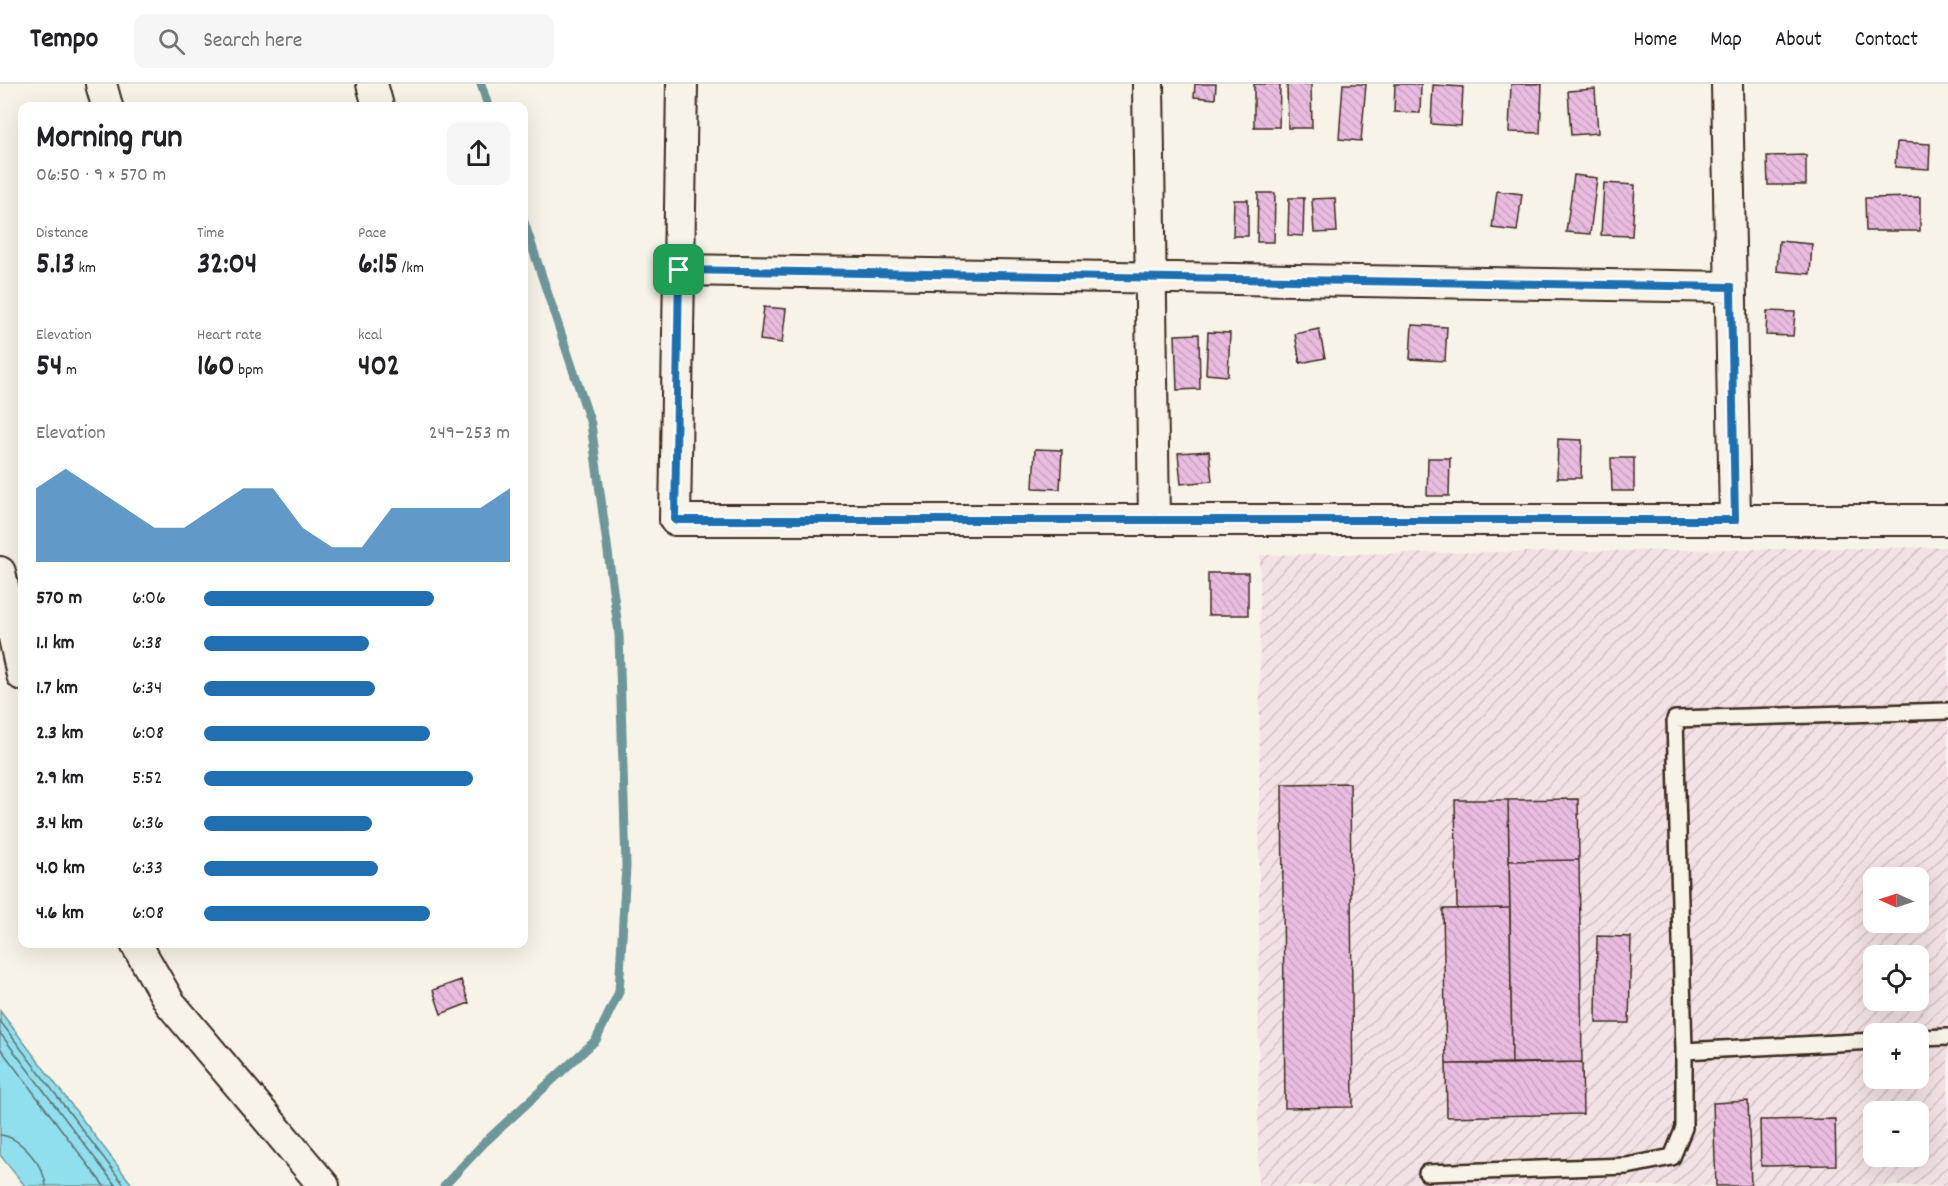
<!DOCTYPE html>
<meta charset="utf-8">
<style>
:root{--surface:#fff;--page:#f6f6f6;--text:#202124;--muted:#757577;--line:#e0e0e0;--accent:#1f6fb2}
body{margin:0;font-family:Dekko,sans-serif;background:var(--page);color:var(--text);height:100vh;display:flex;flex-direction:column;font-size:22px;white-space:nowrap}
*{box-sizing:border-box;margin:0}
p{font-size:20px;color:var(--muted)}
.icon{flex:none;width:33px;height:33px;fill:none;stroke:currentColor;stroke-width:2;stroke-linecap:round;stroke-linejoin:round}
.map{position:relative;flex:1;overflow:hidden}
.drawer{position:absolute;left:18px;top:18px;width:510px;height:846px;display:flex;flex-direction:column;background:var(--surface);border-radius:12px;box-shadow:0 6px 24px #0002}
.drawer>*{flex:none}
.needle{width:39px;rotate:273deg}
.tools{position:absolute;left:1863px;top:783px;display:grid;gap:12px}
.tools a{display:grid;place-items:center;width:66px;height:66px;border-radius:12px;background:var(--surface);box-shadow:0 6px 24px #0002;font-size:30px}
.pin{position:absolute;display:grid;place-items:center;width:51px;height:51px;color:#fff;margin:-26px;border-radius:12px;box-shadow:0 3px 9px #0006}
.round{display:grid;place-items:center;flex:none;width:63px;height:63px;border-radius:12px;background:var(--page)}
.overview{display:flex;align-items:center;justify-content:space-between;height:102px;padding:0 18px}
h1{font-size:33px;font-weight:700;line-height:45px}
.metrics{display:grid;grid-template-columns:repeat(3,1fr);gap:9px;height:102px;padding:6px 18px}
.metrics div{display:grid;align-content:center}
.metrics b{font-size:30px;font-weight:700}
.metrics small{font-size:16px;font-weight:400}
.metrics p{font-size:16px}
.chart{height:168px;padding:12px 18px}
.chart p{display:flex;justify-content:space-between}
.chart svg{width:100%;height:108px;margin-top:6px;fill:var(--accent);opacity:.7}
ul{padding:0 18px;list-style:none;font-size:20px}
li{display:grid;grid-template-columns:96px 72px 1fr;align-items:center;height:45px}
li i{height:15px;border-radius:8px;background:var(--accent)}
header{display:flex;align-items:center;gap:36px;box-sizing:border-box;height:84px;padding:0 30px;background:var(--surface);border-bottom:2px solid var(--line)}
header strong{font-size:28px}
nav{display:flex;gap:33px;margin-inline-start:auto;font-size:21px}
.search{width:420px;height:54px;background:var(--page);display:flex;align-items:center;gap:15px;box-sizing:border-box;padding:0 21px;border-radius:12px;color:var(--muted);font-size:22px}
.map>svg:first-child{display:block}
</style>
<header>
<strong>Tempo</strong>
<div class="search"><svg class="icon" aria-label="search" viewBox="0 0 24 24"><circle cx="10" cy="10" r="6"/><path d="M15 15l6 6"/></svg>Search here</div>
<nav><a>Home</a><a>Map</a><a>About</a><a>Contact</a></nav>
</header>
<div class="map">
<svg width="1948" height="1102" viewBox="0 0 1948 1102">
<defs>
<pattern id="industrial-furrows" width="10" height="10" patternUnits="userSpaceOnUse" patternTransform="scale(1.5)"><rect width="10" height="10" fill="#f3e2e5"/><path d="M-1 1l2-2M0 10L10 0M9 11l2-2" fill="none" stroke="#d1c2c4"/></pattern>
<pattern id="building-back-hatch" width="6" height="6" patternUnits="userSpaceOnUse" patternTransform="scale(1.5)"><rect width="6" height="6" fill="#e9bcdf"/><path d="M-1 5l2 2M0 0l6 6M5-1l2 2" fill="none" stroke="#c9a2bf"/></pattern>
</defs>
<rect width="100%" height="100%" fill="#f7f3e8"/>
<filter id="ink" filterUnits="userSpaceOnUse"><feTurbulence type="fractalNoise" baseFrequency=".0167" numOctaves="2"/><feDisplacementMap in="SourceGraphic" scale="12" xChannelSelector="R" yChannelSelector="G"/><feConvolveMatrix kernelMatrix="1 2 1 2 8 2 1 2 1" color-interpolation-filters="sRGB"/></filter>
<g filter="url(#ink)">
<path fill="url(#industrial-furrows)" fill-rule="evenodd" d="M1948 463V1102H1258L1260 471ZM1874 794H1918V838H1874ZM1874 872H1918V916H1874ZM1874 950H1918V994H1874ZM1874 1028H1918V1072H1874Z"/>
<path fill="#90dfed" stroke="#6e979a" stroke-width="1.5" d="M0 927 133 1102H25L0 1071Z"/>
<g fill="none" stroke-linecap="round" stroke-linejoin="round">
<path stroke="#5d7271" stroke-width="1.5" d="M0 937 125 1102
M0 949 116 1102
M0 964 104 1102
M0 1051C20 1052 45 1083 46 1102"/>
<path stroke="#6e979a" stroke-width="9" d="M481 0 488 22
M444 1102 484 1059 596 956 619 908 626 782 619 551 591 340 524 138"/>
</g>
<path fill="url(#building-back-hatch)" stroke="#3b2a1e" stroke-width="1.5" d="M1195 0H1216L1215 15 1194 13Z
M1254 0H1280L1279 43H1254Z
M1287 0H1311L1312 44H1288Z
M1343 0H1366L1361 57 1339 55Z
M1395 0H1421L1420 29 1394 28Z
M1511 0H1542L1540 49 1509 48Z
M1433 1 1463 3 1461 42 1431 40Z
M1595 5 1598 49 1571 51 1568 7Z
M1897 58 1930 60 1929 85 1895 83Z
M1806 71V101H1768L1767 72Z
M1574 91 1597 94 1590 150 1566 148Z
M1604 99 1635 101 1632 152 1601 151Z
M1497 107 1522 110 1517 147 1492 144Z
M1258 109H1275L1274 158H1257Z
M1920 113V147H1866L1865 114Z
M1289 114H1304L1303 152 1288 151Z
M1335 114 1337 148 1314 149 1312 115Z
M1234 116H1248V152H1233Z
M1779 157 1812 160 1810 190 1777 187Z
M764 223 786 225 782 259 760 256Z
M1767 227 1795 228 1793 252 1766 251Z
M1412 241 1447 243 1445 277 1410 275Z
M1319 245 1325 274 1300 279 1295 250Z
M1208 248 1230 249 1228 292 1206 290Z
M1199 250 1200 305 1177 306 1175 251Z
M1558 355 1582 356 1581 394H1557Z
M1035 365 1062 366 1060 405 1033 404Z
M1209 367 1212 397 1181 400 1178 369Z
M1428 374H1450L1449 412H1427Z
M1611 374H1634V407H1612Z
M1208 489H1248V531H1208Z
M1350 699 1353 1023 1285 1024 1282 700Z
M1578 715 1579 776 1509 777 1508 716Z
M1455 716H1508L1510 824 1457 825Z
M1579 776 1582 978 1512 980 1509 777Z
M1510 824 1512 980H1446L1443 825Z
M1597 852 1631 853 1629 939H1596Z
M461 896 469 919 441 930 433 906Z
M1582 978 1583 1030 1447 1033 1446 980Z
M1748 1017 1751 1102H1716L1713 1019Z
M1835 1035 1836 1081 1761 1082 1760 1036Z"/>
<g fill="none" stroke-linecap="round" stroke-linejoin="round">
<defs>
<path id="service" d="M1918 954 1948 953
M1874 957 1684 967 1675 635 1948 627
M1427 1089 1627 1082 1672 1073 1684 1044V967"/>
<path id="minor" d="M101 0 107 22
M372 0 378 22
M682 0 675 436H1948
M1148 0 1154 436
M1727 0 1735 436
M679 186 1731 203
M0 488 22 591
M136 860 170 919 324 1102"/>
</defs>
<use href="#service" stroke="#3b2a1e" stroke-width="20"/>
<use href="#minor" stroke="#3b2a1e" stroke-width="34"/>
<use href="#service" stroke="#f7f3e8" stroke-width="15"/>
<use href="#minor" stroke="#f7f3e8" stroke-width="30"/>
</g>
</g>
<g fill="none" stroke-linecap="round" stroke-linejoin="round" filter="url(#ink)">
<defs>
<path id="route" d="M679 186 1731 203 1735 436H675Z"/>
</defs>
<use href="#route" stroke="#fff" stroke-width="12"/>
<use href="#route" stroke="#1f6fb2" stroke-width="8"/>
</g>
</svg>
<div class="tools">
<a><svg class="needle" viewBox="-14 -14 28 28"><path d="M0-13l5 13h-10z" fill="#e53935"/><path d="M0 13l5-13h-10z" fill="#757577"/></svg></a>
<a><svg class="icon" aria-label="locate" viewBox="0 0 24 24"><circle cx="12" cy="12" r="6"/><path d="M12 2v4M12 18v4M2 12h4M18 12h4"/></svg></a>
<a>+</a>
<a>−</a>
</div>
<div class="pin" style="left:679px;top:186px;background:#1e9e55"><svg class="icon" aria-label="arrive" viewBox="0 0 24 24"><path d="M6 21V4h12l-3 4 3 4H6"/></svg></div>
<section class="drawer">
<div class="overview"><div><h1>Morning run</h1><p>06:50 · 9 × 570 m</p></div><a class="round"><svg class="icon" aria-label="share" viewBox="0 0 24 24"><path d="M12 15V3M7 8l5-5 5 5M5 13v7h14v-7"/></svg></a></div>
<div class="metrics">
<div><p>Distance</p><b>5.13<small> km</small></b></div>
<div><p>Time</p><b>32:04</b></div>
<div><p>Pace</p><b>6:15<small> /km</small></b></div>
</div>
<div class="metrics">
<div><p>Elevation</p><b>54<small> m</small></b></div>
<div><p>Heart rate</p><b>160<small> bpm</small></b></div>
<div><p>kcal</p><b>402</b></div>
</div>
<div class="chart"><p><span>Elevation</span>249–253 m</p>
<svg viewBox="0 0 160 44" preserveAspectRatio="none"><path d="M0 44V14L10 6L20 14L30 22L40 30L50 30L60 22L70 14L80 14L90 30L100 38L110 38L120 22L130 22L140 22L150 22L160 14V44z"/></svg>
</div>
<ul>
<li><b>570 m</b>6:06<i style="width:75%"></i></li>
<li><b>1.1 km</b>6:38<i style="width:54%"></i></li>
<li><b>1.7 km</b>6:34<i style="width:56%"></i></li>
<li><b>2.3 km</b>6:08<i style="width:74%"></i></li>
<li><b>2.9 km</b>5:52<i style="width:88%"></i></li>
<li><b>3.4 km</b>6:36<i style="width:55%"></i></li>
<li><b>4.0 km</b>6:33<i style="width:57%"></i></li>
<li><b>4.6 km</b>6:08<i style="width:74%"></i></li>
</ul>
</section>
</div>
